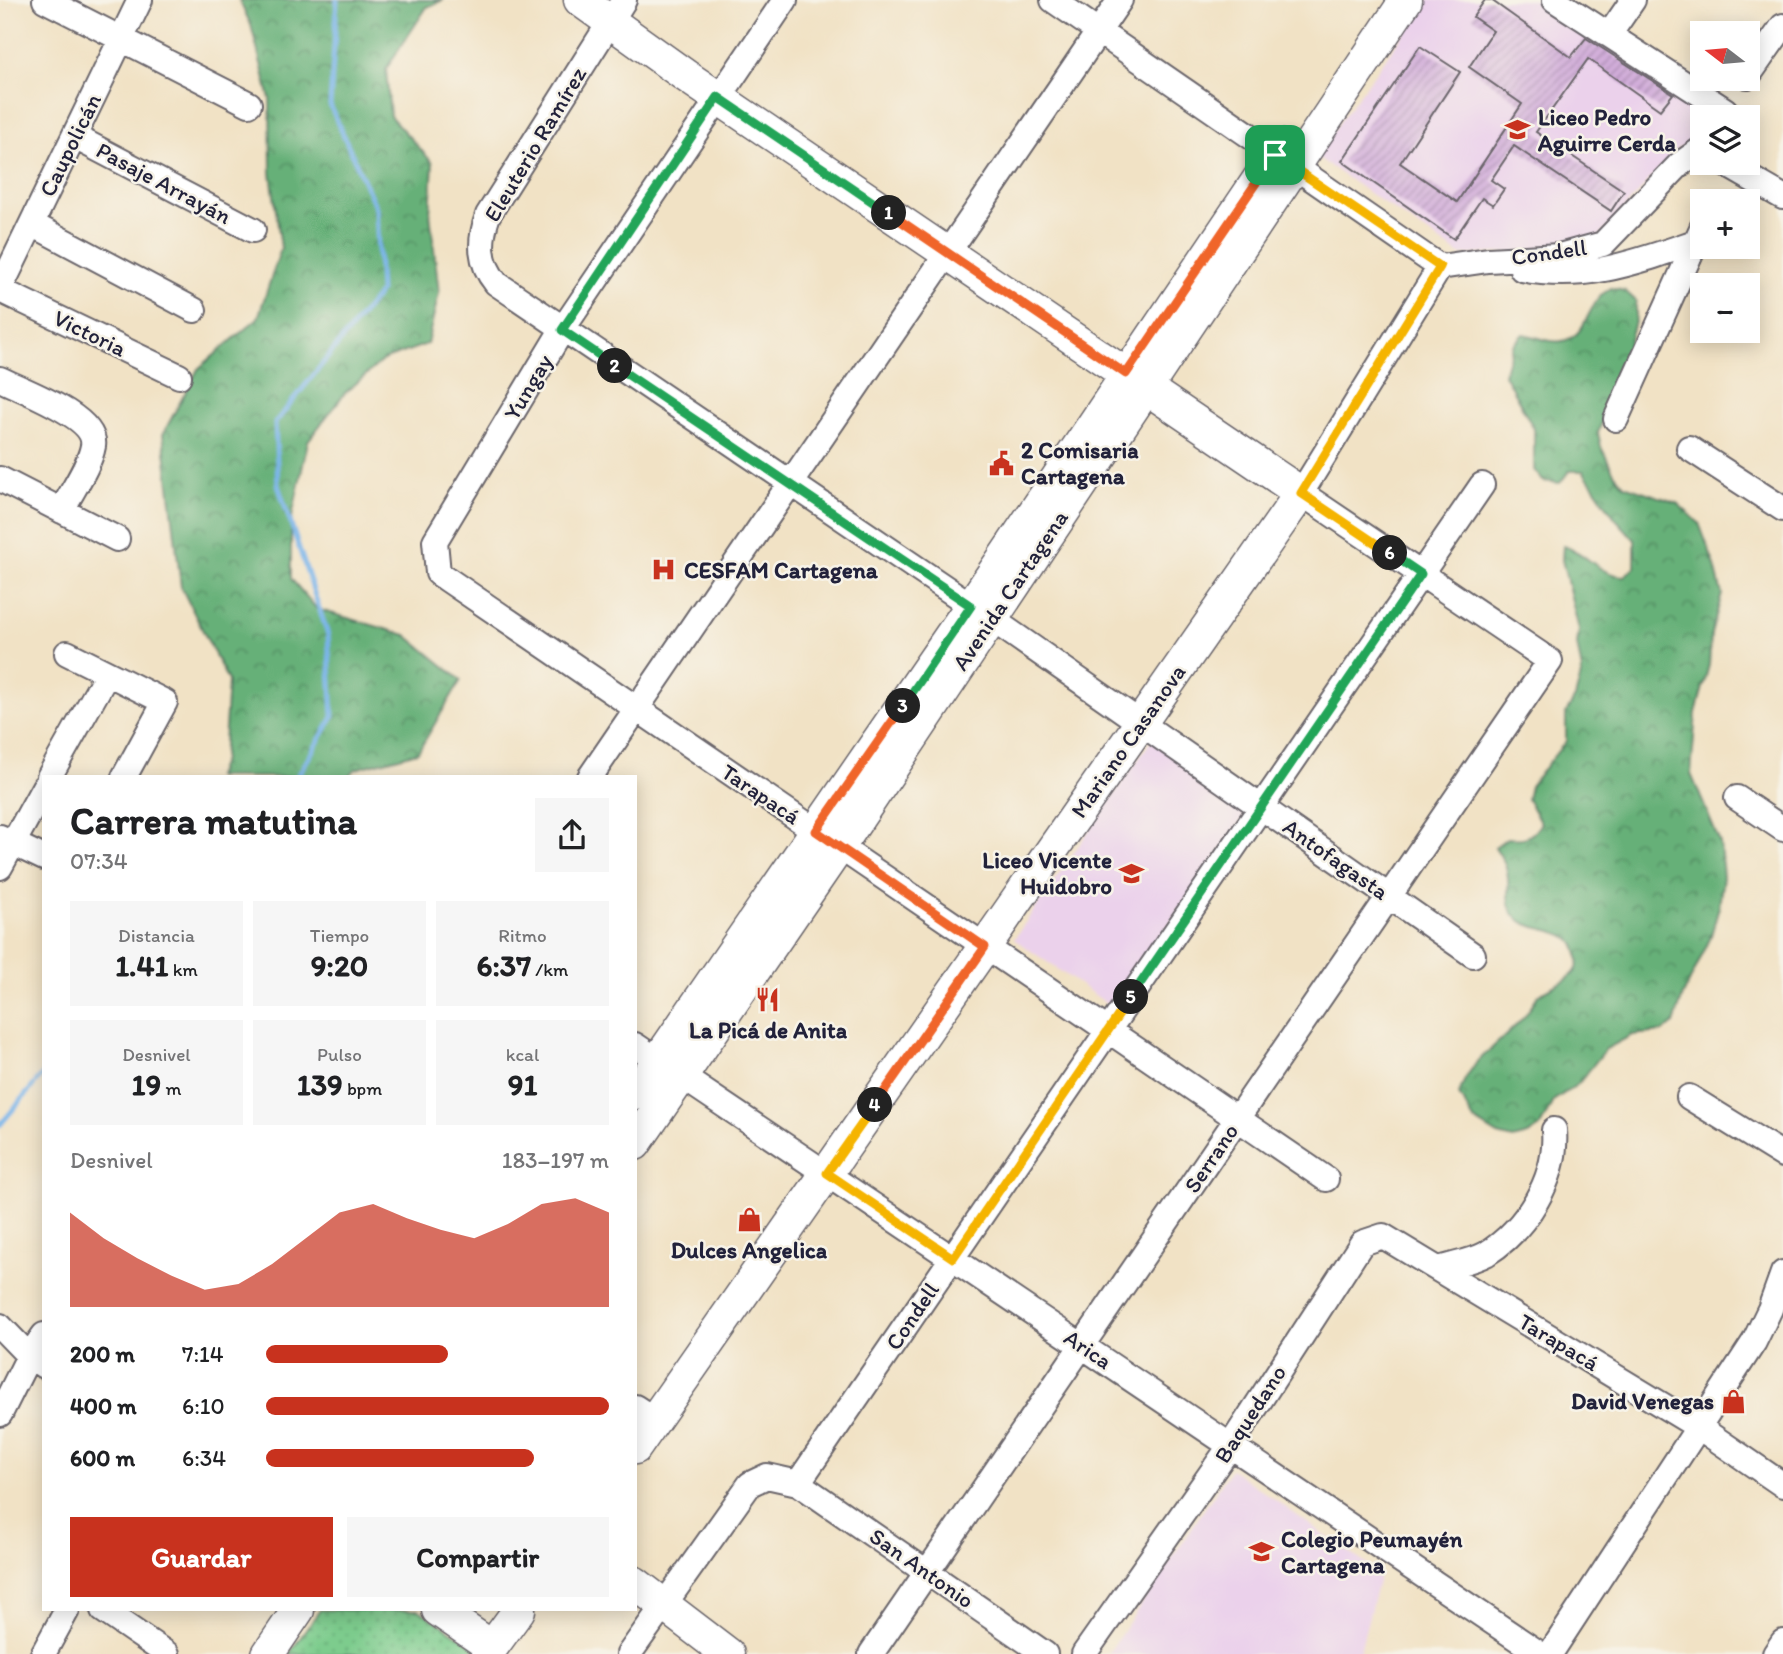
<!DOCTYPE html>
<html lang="es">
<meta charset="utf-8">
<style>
:root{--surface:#fff;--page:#f6f6f6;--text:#202124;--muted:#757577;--accent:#c8321e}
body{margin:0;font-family:Itim,sans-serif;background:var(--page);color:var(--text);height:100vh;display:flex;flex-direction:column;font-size:26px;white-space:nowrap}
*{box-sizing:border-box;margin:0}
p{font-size:23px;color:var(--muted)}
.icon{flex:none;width:38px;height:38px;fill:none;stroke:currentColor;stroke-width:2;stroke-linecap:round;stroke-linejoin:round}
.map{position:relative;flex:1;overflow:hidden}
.side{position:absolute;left:42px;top:775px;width:595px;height:836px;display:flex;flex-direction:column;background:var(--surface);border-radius:0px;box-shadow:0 4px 18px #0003}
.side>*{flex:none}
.needle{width:46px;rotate:286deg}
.tools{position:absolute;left:1690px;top:21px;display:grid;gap:14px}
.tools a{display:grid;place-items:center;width:70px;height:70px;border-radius:0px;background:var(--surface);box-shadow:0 4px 18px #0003;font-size:35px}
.pin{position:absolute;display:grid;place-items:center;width:60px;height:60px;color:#fff;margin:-30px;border-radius:14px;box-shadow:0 4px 10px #0006}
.km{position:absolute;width:35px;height:35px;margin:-18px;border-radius:50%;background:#222;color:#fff;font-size:19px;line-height:35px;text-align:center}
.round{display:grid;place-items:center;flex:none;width:74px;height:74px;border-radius:0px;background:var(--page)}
.overview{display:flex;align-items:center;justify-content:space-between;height:119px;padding:0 28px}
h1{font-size:38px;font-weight:700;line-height:52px}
.figures{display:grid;grid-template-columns:repeat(3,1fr);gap:10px;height:119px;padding:7px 28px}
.figures div{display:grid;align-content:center;border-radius:0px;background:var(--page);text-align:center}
.figures b{font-size:30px;font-weight:700}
.figures small{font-size:19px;font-weight:400}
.figures p{font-size:19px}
.chart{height:196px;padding:14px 28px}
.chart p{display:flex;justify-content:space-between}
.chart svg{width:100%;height:126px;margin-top:7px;fill:var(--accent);opacity:.7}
.button{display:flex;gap:14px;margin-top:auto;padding:14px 28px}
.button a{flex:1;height:80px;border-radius:0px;background:var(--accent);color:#fff;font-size:28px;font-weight:700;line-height:80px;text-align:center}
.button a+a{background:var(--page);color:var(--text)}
ul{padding:0 28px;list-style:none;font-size:23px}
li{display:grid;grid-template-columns:112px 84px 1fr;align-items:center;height:52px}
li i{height:18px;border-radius:9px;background:var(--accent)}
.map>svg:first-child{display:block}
</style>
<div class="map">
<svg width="1783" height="1654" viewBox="0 0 1783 1654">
<defs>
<pattern id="forest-crowns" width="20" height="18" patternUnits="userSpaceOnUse" patternTransform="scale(1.75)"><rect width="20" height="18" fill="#66b078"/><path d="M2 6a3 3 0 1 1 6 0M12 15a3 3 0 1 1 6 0" fill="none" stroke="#548f64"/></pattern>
<pattern id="park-dots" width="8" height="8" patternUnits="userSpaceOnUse" patternTransform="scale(1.75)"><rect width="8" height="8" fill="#7dcc8d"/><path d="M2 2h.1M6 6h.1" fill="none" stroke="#6caf7b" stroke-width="1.8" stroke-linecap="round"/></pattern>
<pattern id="building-hatch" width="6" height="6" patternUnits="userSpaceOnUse" patternTransform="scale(1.75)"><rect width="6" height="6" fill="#d2adda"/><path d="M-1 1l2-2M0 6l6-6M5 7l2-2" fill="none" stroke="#aa8cb2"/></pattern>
</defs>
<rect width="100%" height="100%" fill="#f7f3e8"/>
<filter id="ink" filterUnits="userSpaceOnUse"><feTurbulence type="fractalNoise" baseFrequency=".0143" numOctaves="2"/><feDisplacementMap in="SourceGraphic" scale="14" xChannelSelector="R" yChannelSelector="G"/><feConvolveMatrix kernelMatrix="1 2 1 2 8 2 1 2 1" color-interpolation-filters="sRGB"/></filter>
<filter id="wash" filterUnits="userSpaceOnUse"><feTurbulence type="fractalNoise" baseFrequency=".00686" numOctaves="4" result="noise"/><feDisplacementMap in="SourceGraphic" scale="28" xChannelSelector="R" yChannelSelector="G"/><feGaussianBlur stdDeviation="1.57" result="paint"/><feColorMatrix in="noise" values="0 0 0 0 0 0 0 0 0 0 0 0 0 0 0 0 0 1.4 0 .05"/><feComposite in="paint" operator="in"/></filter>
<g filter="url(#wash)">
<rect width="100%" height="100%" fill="#f1e2c5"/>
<path fill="#ebd1eb" d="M1428 0H1539L1715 111 1713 117H1703V143L1678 148 1597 239 1548 250 1460 255 1315 156Z
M1153 738 1251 806 1112 1007 1014 939Z
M1231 1469 1380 1574 1359 1654H1108Z"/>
<path fill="url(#forest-crowns)" stroke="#44695a" stroke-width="2" d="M239 0H443L427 7 386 69 390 116 433 163 430 213 439 293 427 344 383 360 344 394 308 441 291 522V579L317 609 406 635 461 680 418 752 356 769 347 777H216L223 759 228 681 181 587 163 434 198 369 258 318 281 248 271 173 270 99 251 25Z
M1611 288 1625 291 1636 301V318L1623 364 1598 433 1601 447 1614 473 1624 485 1677 503 1699 523 1715 566 1722 594 1711 634 1709 665 1696 713 1691 774 1720 843 1723 877 1719 907 1710 939 1683 995 1674 1024 1662 1032 1632 1035 1606 1049 1578 1084 1553 1101 1540 1127 1528 1135 1513 1139 1498 1135 1474 1120 1459 1095C1467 1061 1501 1044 1523 1018 1529 1012 1532 1003 1538 996 1550 982 1589 982 1576 948 1568 926 1531 933 1516 917 1503 903 1511 887 1507 871 1505 862 1500 855 1495 847L1507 838C1524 840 1532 838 1541 823L1527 799 1530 786 1566 741V713L1575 698 1582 671 1577 644 1579 630 1562 560 1563 546C1587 552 1598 575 1624 576L1635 567V540L1615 518 1583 471H1569L1560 483 1543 481 1534 470V429L1504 374 1513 345 1523 334C1536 336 1553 345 1566 340 1589 333 1586 302 1611 288Z"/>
<path fill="url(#park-dots)" stroke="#507764" stroke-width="2" d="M320 1610H419L481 1651 479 1654H289Z"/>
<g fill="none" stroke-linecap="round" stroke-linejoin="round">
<path stroke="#77b3e9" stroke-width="5" d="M297 777 333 717 328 635 278 485 275 423 380 292 376 208 330 105 337 0
M0 1125 44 1073"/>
</g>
<g id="blocks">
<path fill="url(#building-hatch)" d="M1485 0H1491L1571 57 1586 38 1673 94 1660 110 1588 59 1536 132 1624 191 1611 211 1514 146 1491 180 1504 189 1493 205 1482 198 1454 239 1342 161 1420 46 1460 72 1400 163 1457 202 1522 104 1469 67 1493 31 1473 17Z"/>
</g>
</g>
<g filter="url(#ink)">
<use href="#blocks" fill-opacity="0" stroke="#6a656b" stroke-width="2"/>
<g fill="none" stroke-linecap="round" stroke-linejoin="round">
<defs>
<path id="minor" d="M45 0 249 104
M624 0 488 215C479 241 479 262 496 283L1006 629 1473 955
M785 0 562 330 435 541 438 573 1326 1179
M1053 0 1440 267
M1555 0 1725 110
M1609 35 1633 0
M1748 76 1783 26
M75 137 253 230
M1724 163 1783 197
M32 224 194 310
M1440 267 1488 260 1559 256 1603 244 1680 164 1703 148
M1522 269C1585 282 1637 262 1695 242
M0 289 140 0
M0 290 179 376
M0 379C22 390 98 417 93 446 89 468 71 491 62 511
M1616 419 1703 226
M1689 448 1783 509
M0 479 117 539
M67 653 165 702 124 777
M49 777 107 674
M590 777 1120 0
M1737 798 1783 829
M0 837 44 858
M0 867 44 787
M635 1045 1540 1654
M1689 1097 1783 1155
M1439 1269C1454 1264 1471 1262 1486 1254 1526 1229 1558 1178 1554 1130
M0 1326 29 1356 44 1366
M635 1407 655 1420
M0 1414 29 1356 44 1335
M798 1483 1482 485
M103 1610 167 1654
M43 1654 67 1610
M629 1654 750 1484 767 1476 798 1483 1045 1654
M871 1654 1550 661 1301 493 1440 267
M1084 1654 1231 1445 1362 1243 1383 1236 1700 1428 1783 1485
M1550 1654 1754 1342 1770 1309 1783 1273
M1775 1654 1783 1642"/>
<path id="major" d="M580 0 686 76 1301 493 635 1448
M635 1094 971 606 1281 146
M635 1144 839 847 1406 0
M635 1583 728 1654
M438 1610 492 1647
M268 1654 298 1610
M487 1654 519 1610"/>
</defs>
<use href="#minor" stroke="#6a656b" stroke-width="28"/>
<use href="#major" stroke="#6a656b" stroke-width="35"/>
<use href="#minor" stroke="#fff" stroke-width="24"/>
<use href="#major" stroke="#fff" stroke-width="32"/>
</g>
</g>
<g fill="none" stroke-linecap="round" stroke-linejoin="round" filter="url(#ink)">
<defs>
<path id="split-1" d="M889 213 1126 374 1275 155"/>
<path id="split-2" d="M615 366 562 330 718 97 889 213"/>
<path id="split-3" d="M615 366 971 606 903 706"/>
<path id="split-4" d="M875 1105 985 947 816 831 903 706"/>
<path id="split-5" d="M875 1105 827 1173 953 1258 1131 997"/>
<path id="split-6" d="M1131 997 1421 574 1390 553"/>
<path id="split-7" d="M1275 155 1440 267 1301 493 1390 553"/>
</defs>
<use href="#split-1" stroke="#fff" stroke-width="14"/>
<use href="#split-2" stroke="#fff" stroke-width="14"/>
<use href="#split-3" stroke="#fff" stroke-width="14"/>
<use href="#split-4" stroke="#fff" stroke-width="14"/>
<use href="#split-5" stroke="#fff" stroke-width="14"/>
<use href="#split-6" stroke="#fff" stroke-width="14"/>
<use href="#split-7" stroke="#fff" stroke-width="14"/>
<use href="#split-1" stroke="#f0652b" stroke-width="9"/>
<use href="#split-2" stroke="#22a559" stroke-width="9"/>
<use href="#split-3" stroke="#22a559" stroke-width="9"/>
<use href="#split-4" stroke="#f0652b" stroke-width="9"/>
<use href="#split-5" stroke="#f5b400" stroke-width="9"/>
<use href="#split-6" stroke="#22a559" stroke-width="9"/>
<use href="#split-7" stroke="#f5b400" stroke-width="9"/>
</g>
<defs>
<symbol id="school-bare" viewBox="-9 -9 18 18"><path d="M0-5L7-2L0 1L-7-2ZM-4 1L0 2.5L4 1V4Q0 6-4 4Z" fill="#c8321e" stroke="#f7f3e8" stroke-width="2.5" paint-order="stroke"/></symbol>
<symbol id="civic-bare" viewBox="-9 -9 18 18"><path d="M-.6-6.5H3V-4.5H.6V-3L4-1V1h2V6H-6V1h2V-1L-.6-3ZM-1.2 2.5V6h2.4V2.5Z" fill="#c8321e" stroke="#f7f3e8" stroke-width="2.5" paint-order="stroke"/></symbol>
<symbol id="hospital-bare" viewBox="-9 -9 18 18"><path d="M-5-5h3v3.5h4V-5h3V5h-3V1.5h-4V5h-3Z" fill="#c8321e" stroke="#f7f3e8" stroke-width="2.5" paint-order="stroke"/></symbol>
<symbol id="restaurant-bare" viewBox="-9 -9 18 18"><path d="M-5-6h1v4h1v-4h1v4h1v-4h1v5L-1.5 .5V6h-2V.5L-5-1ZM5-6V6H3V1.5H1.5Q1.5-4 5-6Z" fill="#c8321e" stroke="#f7f3e8" stroke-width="2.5" paint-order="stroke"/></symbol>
<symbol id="shop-bare" viewBox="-9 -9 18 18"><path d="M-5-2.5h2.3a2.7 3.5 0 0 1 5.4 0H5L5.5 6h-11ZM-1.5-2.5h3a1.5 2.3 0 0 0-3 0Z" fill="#c8321e" stroke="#f7f3e8" stroke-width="2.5" paint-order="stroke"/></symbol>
</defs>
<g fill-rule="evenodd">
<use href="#school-bare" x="1500" y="112" width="35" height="35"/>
<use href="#civic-bare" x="984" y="446" width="35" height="35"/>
<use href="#hospital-bare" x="646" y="552" width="35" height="35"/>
<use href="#school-bare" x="1114" y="856" width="35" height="35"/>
<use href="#restaurant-bare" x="750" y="982" width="35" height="35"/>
<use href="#shop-bare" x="732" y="1202" width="35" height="35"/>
<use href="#shop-bare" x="1716" y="1384" width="35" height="35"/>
<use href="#school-bare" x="1244" y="1534" width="35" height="35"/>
</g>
<g text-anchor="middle" stroke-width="5" stroke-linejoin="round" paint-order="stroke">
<g font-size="23" font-weight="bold" fill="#22223b" stroke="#f7f3e8" text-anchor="start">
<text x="1538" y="125">Liceo Pedro<tspan x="1538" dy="26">Aguirre Cerda</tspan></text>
<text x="1021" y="458">2 Comisaria<tspan x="1021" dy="26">Cartagena</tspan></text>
<text x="684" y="578">CESFAM Cartagena</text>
<text x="1112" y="868" text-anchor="end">Liceo Vicente<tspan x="1112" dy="26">Huidobro</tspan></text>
<text x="768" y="1038" text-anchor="middle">La Picá de Anita</text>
<text x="749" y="1258" text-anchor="middle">Dulces Angelica</text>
<text x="1714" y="1409" text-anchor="end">David Venegas</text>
<text x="1281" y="1547">Colegio Peumayén<tspan x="1281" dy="26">Cartagena</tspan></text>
</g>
<g font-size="23" fill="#22223b" stroke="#f7f3e8">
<text transform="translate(535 144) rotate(-59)" y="8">Eleuterio Ramírez</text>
<text transform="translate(70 145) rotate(-64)" y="8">Caupolicán</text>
<text transform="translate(164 183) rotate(28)" y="8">Pasaje Arrayán</text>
<text transform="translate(1549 252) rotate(-8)" y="8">Condell</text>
<text transform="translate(90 333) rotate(26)" y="8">Victoria</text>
<text transform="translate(528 387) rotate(-59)" y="8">Yungay</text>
<text transform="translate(1010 590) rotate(-56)" y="8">Avenida Cartagena</text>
<text transform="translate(1128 741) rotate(-55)" y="8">Mariano Casanova</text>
<text transform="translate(761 794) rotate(34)" y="8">Tarapacá</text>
<text transform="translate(1336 859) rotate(35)" y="8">Antofagasta</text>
<text transform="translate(1211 1158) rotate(-56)" y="8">Serrano</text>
<text transform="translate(912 1316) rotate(-56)" y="8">Condell</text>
<text transform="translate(1559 1342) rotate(31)" y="8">Tarapacá</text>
<text transform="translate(1088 1349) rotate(34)" y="8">Arica</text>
<text transform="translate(1250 1414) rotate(-57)" y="8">Baquedano</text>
<text transform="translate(922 1568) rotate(35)" y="8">San Antonio</text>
</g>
</g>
</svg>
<div class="tools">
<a><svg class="needle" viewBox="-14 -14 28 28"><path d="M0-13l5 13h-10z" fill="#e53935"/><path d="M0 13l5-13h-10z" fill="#757577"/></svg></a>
<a><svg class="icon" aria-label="layers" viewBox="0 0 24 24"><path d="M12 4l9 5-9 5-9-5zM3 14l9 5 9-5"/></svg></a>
<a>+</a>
<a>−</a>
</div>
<div class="pin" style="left:1275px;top:155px;background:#1e9e55"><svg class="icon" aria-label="arrive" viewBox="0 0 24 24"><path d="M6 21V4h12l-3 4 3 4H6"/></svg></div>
<b class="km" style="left:889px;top:213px">1</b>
<b class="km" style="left:615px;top:366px">2</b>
<b class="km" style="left:903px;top:706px">3</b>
<b class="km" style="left:875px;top:1105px">4</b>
<b class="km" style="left:1131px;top:997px">5</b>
<b class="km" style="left:1390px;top:553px">6</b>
<section class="side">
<div class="overview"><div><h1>Carrera matutina</h1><p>07:34</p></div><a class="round"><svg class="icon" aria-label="share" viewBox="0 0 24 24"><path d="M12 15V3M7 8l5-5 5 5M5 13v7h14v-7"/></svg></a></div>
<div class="figures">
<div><p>Distancia</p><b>1.41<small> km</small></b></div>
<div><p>Tiempo</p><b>9:20</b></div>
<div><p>Ritmo</p><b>6:37<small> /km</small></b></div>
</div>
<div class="figures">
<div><p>Desnivel</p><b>19<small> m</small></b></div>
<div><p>Pulso</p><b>139<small> bpm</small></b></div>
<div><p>kcal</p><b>91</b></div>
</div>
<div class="chart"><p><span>Desnivel</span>183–197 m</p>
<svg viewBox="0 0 160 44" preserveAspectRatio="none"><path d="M0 44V11L10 20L20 27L30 33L40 38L50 36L60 29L70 20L80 11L90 8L100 13L110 17L120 20L130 15L140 8L150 6L160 11V44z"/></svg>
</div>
<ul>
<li><b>200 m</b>7:14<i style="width:53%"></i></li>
<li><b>400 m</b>6:10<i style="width:100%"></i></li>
<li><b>600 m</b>6:34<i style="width:78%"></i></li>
</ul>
<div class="button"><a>Guardar</a><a>Compartir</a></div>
</section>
</div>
